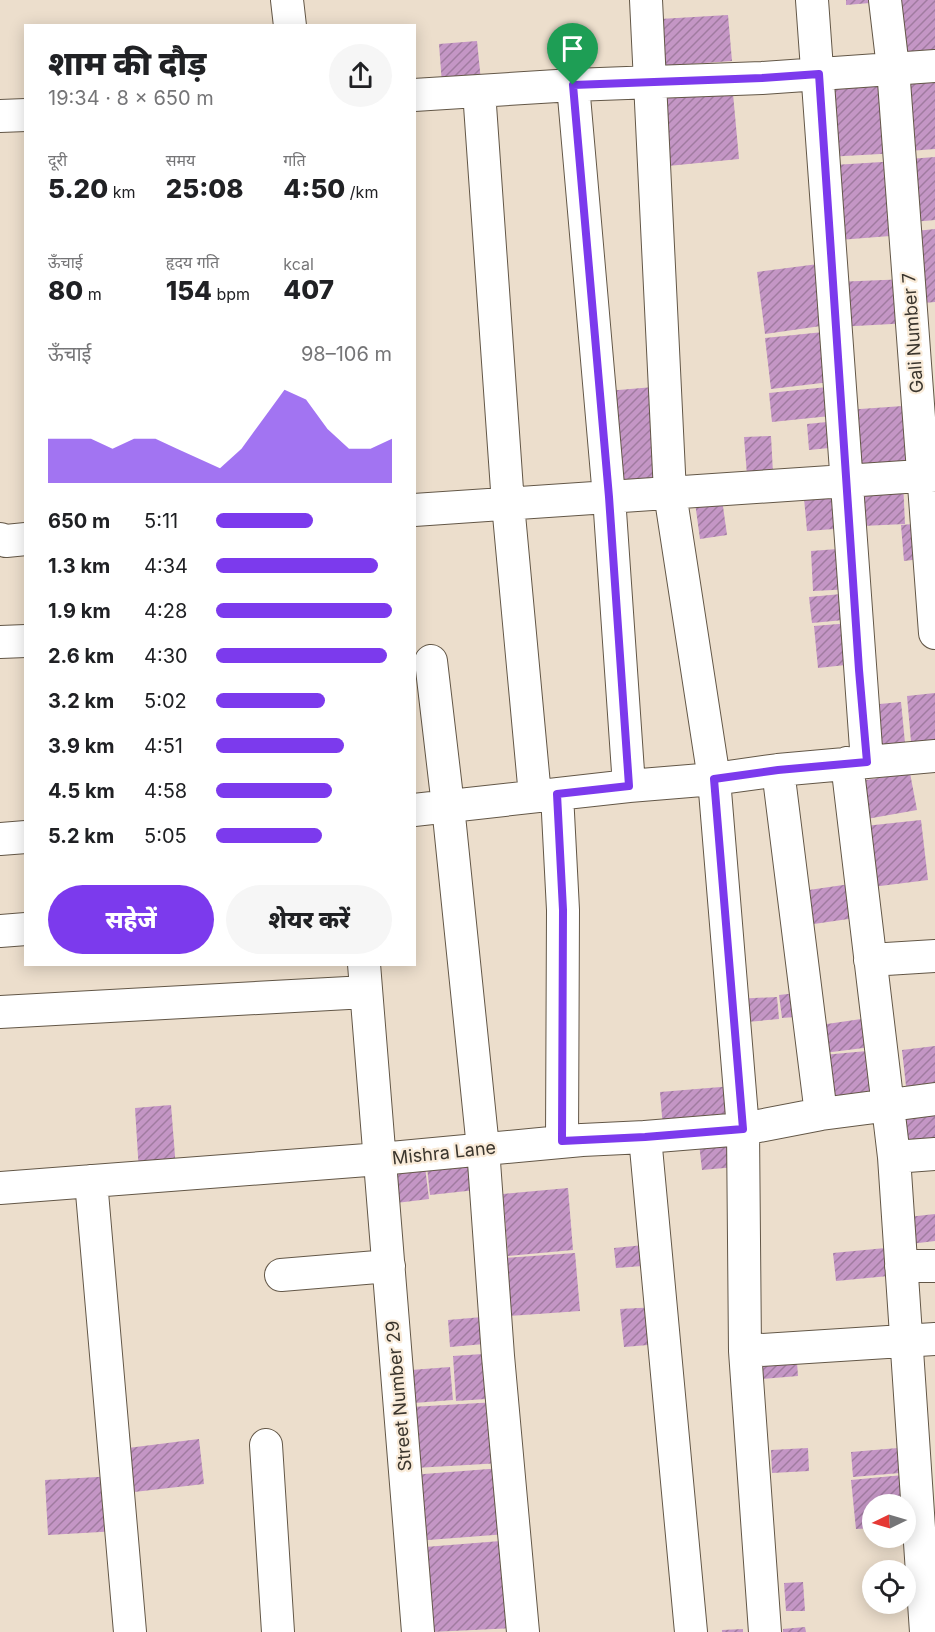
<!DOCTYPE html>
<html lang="hi">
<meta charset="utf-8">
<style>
:root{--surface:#fff;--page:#f6f6f6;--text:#202124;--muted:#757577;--accent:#7c3aed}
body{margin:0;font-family:Inter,"Noto Sans Devanagari",sans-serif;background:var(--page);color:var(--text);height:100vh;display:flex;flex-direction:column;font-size:22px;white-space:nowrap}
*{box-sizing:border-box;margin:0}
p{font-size:20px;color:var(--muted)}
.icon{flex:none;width:33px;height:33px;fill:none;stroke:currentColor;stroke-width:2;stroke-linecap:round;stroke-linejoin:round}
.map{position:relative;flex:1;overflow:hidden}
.details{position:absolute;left:24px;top:24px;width:392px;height:942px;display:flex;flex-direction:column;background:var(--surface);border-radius:0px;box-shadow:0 3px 15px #0003}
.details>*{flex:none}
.needle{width:39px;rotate:265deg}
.fabs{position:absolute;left:862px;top:1494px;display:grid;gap:12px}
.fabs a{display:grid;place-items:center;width:54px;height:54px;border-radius:50%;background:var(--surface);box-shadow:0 3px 15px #0003;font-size:30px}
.pin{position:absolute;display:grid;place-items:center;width:51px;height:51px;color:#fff;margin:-62px -26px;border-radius:50% 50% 50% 0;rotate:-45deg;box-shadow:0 0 6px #0007}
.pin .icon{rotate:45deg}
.round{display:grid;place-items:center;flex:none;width:63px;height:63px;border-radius:32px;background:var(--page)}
.headline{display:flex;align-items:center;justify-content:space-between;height:102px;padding:0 24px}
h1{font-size:33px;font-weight:800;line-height:45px}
.stats{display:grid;grid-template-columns:repeat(3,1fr);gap:9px;height:102px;padding:6px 24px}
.stats div{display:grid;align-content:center}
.stats b{font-size:26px;font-weight:800}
.stats small{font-size:16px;font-weight:400}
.stats p{font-size:16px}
.chart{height:168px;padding:12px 24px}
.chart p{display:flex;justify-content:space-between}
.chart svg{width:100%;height:108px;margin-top:6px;fill:var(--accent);opacity:.7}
.action{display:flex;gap:12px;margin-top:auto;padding:12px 24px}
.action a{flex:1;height:69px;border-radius:36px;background:var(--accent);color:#fff;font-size:24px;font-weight:800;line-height:69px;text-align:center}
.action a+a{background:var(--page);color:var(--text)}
ul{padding:0 24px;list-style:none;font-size:20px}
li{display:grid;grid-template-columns:96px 72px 1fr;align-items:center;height:45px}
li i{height:15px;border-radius:8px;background:var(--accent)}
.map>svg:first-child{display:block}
</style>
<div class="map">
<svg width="935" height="1632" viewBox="0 0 935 1632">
<defs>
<pattern id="building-hatch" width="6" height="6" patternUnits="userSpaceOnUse" patternTransform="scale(1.5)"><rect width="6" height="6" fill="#c496c5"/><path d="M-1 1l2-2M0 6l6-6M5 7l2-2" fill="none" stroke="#a07ba0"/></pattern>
</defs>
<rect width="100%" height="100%" fill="#ecdecc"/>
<path fill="url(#building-hatch)" d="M846 0H882V2L846 5Z
M897 0H935V54L899 55Z
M728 15 732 61 663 66 660 19Z
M477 41 481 81 442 84 439 44Z
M892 74 898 153 827 157 823 78Z
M935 76V149L909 151 905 78Z
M732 83 739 159 668 166 661 90Z
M935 157V220L912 222 909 159Z
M898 161 903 235 839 240 834 165Z
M935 229V302L923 303 916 231Z
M826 263 835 324 765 334 757 272Z
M908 279 910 323 837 327 835 282Z
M833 331 839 381 771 389 765 338Z
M665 386 669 485 614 489 607 391Z
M837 386 840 415 772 422 769 393Z
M917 405 922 464 851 469 846 410Z
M837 421 839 447 809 450 807 424Z
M771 436 773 473 747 475 744 437Z
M903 482 905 524 862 526 860 484Z
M844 484 848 528 807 531 803 487Z
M721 492 727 535 700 539 694 495Z
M926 523 929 558 904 561 901 525Z
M851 548 853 589 813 591 811 551Z
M852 593 854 619 812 623 809 597Z
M851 623 855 664 818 668 814 626Z
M935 693V751L912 753 907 696Z
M901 702 906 753 874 756 869 705Z
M910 773 917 810 861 820 854 782Z
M921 820 928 880 872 887 865 826Z
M857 883 862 917 807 925 802 891Z
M805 992 807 1016 782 1018 779 995Z
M777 997 779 1019 736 1023 734 999Z
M875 1017 879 1046 824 1053 820 1025Z
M935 1046V1092L907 1095 902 1050Z
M878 1050 885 1104 829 1112 823 1055Z
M733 1086 736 1122 663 1128 660 1092Z
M935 1100V1150L905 1152 902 1104Z
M171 1105 176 1169 139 1172 135 1108Z
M734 1140 736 1167 702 1170 699 1143Z
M481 1161 485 1189 430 1195 427 1167Z
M425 1167 429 1199 388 1204 384 1172Z
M568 1188 573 1250 508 1256 503 1194Z
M935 1214V1241L910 1244 908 1217Z
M654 1244 656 1265 616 1268 614 1248Z
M896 1247 899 1275 836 1281 833 1253Z
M575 1253 580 1311 509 1316 504 1258Z
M658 1307 660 1344 624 1347 620 1309Z
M494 1316 496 1343 450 1347 448 1320Z
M796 1349 798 1376 761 1379 758 1352Z
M498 1353 501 1398 456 1401 453 1356Z
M450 1367 453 1400 414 1403 411 1370Z
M497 1402 501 1463 415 1468 411 1407Z
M199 1439 204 1484 134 1492 128 1448Z
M808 1448 809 1471 772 1473 771 1450Z
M898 1448 900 1473 853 1477 851 1452Z
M502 1468 507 1534 415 1541 411 1475Z
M914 1474 906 1504H873V1528L856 1529 851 1480Z
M115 1476 118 1531 48 1535 45 1480Z
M512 1540 518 1628 431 1632 425 1547Z
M803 1582 805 1611H786L784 1583Z
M805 1627 806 1632H783V1629Z
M743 1629V1632H722V1630Z"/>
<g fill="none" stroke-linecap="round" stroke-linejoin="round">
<defs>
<path id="street" d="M287 0 290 26
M646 0 670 493 714 779 743 1129 745 1351 765 1632
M812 0 867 762
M885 0 893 68 935 633
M573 85 609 497 629 786
M479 91 508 504 535 796
M414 95 573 85 762 78 935 66
M0 116 26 115
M414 510 935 475
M0 539 6 541 26 539
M0 642 26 641
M431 661 448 806 483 1148 498 1356 523 1632
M847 763 894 1157 926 1632
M778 770 821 1114
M557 794 563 910 562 1141
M414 810 629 786 714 779 778 770 935 756
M0 839 26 837
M0 931 26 929
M870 960 935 956
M364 964 418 1632
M0 1012 366 992
M645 1137 691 1632
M894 1157 935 1154
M91 1181 130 1632
M0 1188 380 1159 582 1140 645 1137 743 1129 821 1114 935 1099
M901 1266H935
M281 1275 389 1266
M745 1351 935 1339
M266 1445 278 1632"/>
</defs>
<use href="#street" stroke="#635747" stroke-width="34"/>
<use href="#street" stroke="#fff" stroke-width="32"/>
</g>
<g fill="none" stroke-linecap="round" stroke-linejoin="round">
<defs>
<path id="route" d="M819 74 859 670 867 762 778 770 714 779 743 1129 645 1137 562 1141 563 910 557 794 629 786 609 497 573 85 762 78Z"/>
</defs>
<use href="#route" stroke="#fff" stroke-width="12"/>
<use href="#route" stroke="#7c3aed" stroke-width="8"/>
</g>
<g text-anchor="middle" stroke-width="4.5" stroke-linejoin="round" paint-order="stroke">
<g font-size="18" fill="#3a352d" stroke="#f9ebd9">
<text transform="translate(913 333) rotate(-94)" y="6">Gali Number 7</text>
<text transform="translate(444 1153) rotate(-6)" y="6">Mishra Lane</text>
<text transform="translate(399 1396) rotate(-95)" y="6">Street Number 29</text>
</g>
</g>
</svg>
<div class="fabs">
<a><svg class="needle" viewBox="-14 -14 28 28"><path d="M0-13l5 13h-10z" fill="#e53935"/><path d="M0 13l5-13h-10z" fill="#757577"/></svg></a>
<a><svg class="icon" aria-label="locate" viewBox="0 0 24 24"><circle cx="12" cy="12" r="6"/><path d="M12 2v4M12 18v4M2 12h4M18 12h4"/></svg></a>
</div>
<div class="pin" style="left:573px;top:85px;background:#1e9e55"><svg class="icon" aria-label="arrive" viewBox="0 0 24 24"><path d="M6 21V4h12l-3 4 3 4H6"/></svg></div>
<section class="details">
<div class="headline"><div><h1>शाम की दौड़</h1><p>19:34 · 8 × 650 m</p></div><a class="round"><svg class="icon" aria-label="share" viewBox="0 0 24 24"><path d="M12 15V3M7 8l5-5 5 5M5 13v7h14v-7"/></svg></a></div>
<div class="stats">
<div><p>दूरी</p><b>5.20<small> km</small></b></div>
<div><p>समय</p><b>25:08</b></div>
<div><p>गति</p><b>4:50<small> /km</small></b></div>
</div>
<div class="stats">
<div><p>ऊँचाई</p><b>80<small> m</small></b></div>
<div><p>हृदय गति</p><b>154<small> bpm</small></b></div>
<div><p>kcal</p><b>407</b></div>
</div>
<div class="chart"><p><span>ऊँचाई</span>98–106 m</p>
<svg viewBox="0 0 160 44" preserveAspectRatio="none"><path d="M0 44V26L10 26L20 26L30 30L40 26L50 26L60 30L70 34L80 38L90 30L100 18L110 6L120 10L130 22L140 30L150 30L160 26V44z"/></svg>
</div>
<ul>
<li><b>650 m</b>5:11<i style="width:55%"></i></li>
<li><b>1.3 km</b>4:34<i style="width:92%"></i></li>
<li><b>1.9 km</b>4:28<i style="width:100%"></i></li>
<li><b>2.6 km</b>4:30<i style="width:97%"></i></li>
<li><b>3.2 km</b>5:02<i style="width:62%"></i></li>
<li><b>3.9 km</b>4:51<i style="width:73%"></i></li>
<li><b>4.5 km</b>4:58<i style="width:66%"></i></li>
<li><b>5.2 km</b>5:05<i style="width:60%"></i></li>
</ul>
<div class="action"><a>सहेजें</a><a>शेयर करें</a></div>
</section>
</div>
